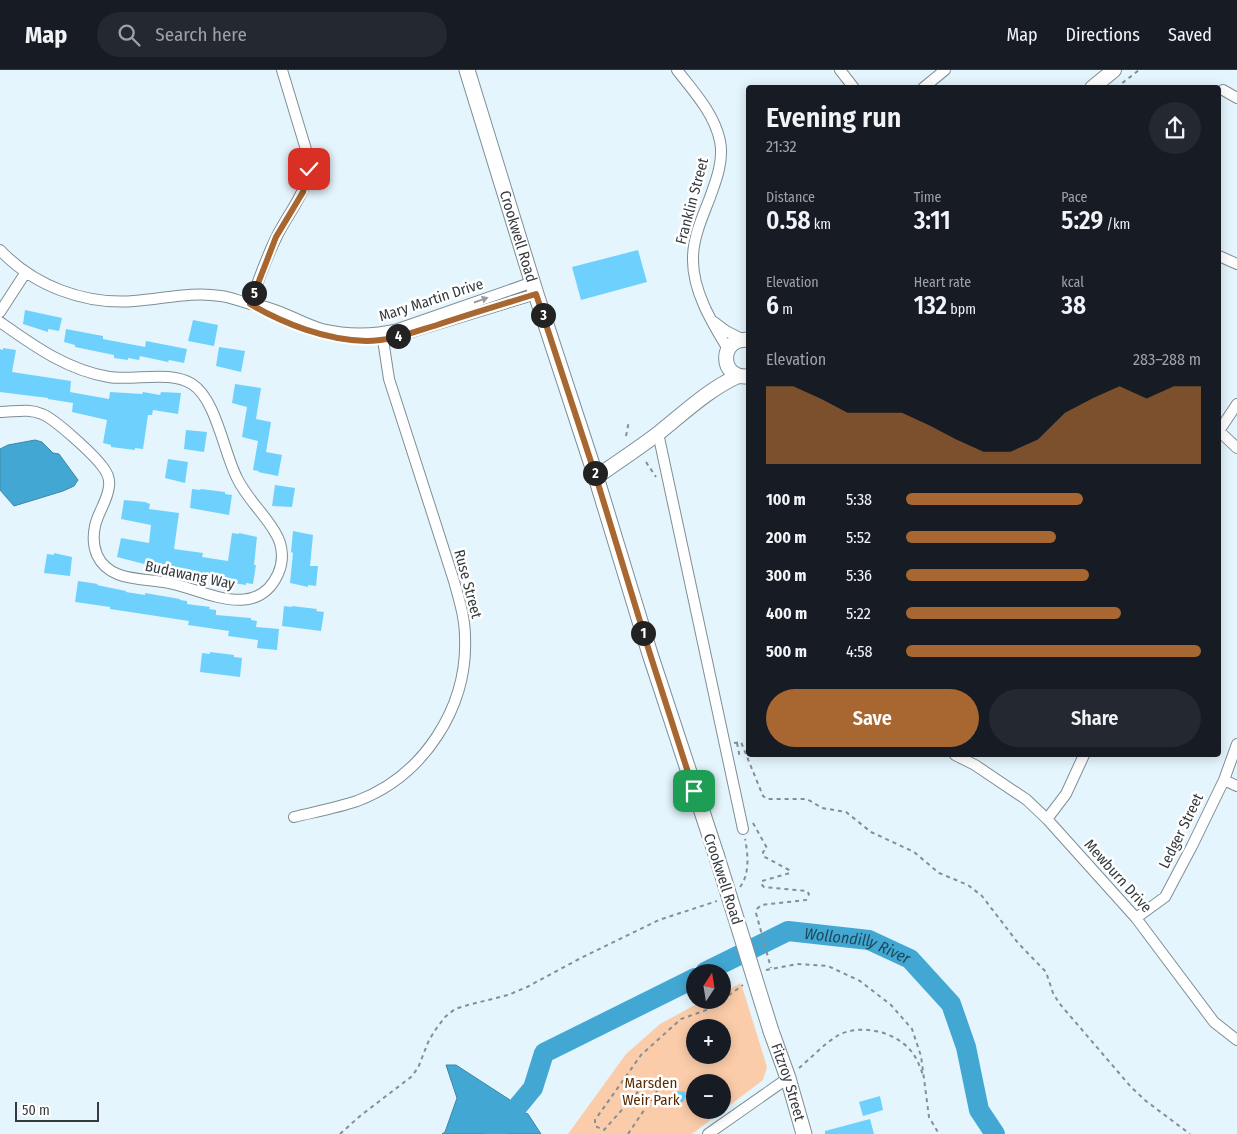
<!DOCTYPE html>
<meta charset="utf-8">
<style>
:root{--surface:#171b24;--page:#242831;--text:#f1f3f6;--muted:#9ea1a6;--line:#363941;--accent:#a86731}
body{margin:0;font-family:"Fira Sans Condensed",sans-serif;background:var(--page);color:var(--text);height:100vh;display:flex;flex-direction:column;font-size:19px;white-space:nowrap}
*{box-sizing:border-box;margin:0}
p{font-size:16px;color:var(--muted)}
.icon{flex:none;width:28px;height:28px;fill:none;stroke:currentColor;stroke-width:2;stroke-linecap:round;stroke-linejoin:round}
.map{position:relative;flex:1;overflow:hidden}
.panel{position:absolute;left:746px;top:15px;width:475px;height:672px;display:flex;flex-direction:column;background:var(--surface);border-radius:5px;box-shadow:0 2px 12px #0003}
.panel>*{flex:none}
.needle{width:32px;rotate:12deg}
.controls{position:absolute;left:686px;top:894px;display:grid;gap:10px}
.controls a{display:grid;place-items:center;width:45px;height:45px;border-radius:50%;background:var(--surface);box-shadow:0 2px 12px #0003;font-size:25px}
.scale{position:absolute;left:15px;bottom:12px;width:84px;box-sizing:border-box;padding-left:5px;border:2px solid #343a3d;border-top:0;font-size:14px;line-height:18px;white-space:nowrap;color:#343a3d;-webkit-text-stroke:4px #fff;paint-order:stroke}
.pin{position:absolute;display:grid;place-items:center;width:42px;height:42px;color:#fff;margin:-21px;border-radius:10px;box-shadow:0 2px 8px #0006}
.km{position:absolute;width:25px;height:25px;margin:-12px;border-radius:50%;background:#222;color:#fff;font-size:14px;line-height:25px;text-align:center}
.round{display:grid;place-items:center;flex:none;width:52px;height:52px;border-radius:26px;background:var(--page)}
.overview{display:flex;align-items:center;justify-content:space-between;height:85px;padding:0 20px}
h1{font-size:28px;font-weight:600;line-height:38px}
.stats{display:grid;grid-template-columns:repeat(3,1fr);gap:8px;height:85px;padding:5px 20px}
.stats div{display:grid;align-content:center}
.stats b{font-size:25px;font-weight:600}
.stats small{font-size:14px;font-weight:400}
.stats p{font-size:14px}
.chart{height:140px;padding:10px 20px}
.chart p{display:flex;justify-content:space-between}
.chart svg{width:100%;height:90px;margin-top:5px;fill:var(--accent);opacity:.7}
.cta{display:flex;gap:10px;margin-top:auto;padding:10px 20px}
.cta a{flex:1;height:58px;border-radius:30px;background:var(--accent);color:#fff;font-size:20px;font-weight:600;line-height:58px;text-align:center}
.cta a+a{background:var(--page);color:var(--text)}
ul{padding:0 20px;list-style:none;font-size:16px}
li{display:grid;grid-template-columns:80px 60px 1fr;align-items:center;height:38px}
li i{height:12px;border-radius:6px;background:var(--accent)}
header{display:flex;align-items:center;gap:30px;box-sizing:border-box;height:70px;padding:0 25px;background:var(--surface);border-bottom:1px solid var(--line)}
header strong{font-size:24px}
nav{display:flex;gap:28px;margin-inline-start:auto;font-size:18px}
.search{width:350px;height:45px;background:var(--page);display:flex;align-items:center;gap:12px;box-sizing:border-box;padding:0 18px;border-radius:28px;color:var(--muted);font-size:19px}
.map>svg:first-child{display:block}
</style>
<header>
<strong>Map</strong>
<div class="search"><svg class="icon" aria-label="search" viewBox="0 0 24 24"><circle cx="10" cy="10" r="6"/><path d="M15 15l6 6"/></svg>Search here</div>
<nav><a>Map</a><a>Directions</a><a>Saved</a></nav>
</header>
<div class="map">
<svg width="1237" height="1064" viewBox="0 0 1237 1064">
<rect width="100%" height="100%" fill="#e5f5fd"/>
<path fill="#fbcca9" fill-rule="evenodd" d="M741 913 767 997 763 1010 692 1064H568L626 984 660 954 704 930H722L723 922ZM695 958H722V985H695ZM695 1012H722V1040H695Z"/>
<path fill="#42a8d3" stroke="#3e87a6" d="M35 370 42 372 53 383 59 384 78 410 74 416 63 421 14 436 0 420V379L8 375Z
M446 995H456L510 1030 515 1039 528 1044 541 1064H442L445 1062 457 1028Z"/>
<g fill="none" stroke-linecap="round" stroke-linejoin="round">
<g stroke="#42a8d3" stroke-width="20">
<path id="s1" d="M705 902 788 861 869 870 910 889 951 934 966 977 979 1040 995 1064"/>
<path d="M495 1064 533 1018 544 983 695 908"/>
</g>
</g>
<path fill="#6ed1fd" d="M638 180 647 212 581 230 572 197Z
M25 240 62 248 59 261 48 259V262L23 254Z
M193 250 218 255 214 276 188 271Z
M66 259 103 266V269L145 277 146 271 187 279 184 293 169 290 168 292 140 286 139 290 128 288V290L114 288V285L75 277V275L64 272Z
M219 277 245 281 241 302 216 296Z
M3 278 16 280 12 302 71 311 70 322 109 329 110 322 142 324 143 322 160 325 161 322 181 323 178 344 153 340 152 345H148L143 379 135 378V380L111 377V375L103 373 107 350 72 342 73 333 48 329V328L0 322V279L3 280Z
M235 314 261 318 256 349 271 352 266 382 282 385 278 406 258 402 259 401 253 400 258 371 242 367 247 337 232 333Z
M186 360 207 362 204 382 184 379Z
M168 389 188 392 185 413 165 408Z
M275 415 295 418 292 437 272 436Z
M192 419 200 420 201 419 225 422V424L232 425 229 445 190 438Z
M124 430 145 432 150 434 149 439 179 443 174 479 203 483 202 487 228 491 232 463 239 464V463L257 467 254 495H256L253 514 246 513V515L209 509V508L204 507V505L148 495 117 487 121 468 149 473 151 455 121 449Z
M293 461 313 465 310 496H318L316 516 308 515V517L290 513 293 483 291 482Z
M54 483 72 487 70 506 44 503 47 484 54 485Z
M78 511 98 514 97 515 126 521V522L145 525V523L180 529V530L187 531V534L210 537 209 539 216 540V545L251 548V550L257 551 256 557 279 559 277 580 257 578 258 570 228 566 229 561 188 555 189 551 130 542 110 539V537L75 532Z
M284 536 292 537V536L317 539 316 541 324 542 321 561 282 556Z
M210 582 234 585V587L242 588 240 607 200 602 202 583 210 584Z
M678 1021 685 1022 686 1027 683 1032H677L674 1026Z
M880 1026 883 1040 863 1046 859 1032Z
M870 1049 874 1064H825V1061Z"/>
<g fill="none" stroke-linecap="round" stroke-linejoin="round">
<defs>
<path id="street" d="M677 0C694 22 714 43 720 71 724 91 716 111 709 130 702 148 693 168 693 188 692 220 712 253 728 279
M840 0 854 18
M923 18 945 0
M1223 20 1237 28
M0 180C34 216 85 235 134 231 164 229 191 221 221 226 231 227 241 232 251 234 257 236 263 236 269 238 287 243 304 254 322 259 348 265 372 265 398 259L533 212
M1219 186 1237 194
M250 234C258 211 266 188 277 166 292 136 310 122 308 86L282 0
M0 242 26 202
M0 252C34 276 67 300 109 307 134 311 170 300 192 314 216 329 224 383 237 408 247 429 265 444 276 464 283 476 284 491 278 504 255 554 200 517 164 512 139 508 109 511 97 485 93 475 93 465 95 456 98 442 108 430 109 416 110 409 107 402 102 396 93 384 55 349 42 344 28 338 14 342 0 342
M714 252 726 261 744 270
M392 268 536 224
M1219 361 1237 334
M1219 361 1237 378
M658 363 743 759
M955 685 975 695 1027 730 1047 749 1136 848 1214 952 1237 970
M1224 710 1237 716
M294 747C314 742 336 738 357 731 424 706 468 637 465 567 465 548 459 529 454 511L389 309 382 263
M1047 749 1066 724 1084 685
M1136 848 1165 827 1192 776 1224 710 1237 674
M708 1064 788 1008"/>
<path id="secondary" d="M1092 18 1114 0
M749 270C718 266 719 311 749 306
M596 407C618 392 639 378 660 362 685 342 709 319 738 306"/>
<g id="primary">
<path id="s2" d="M467 0 536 224 596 407 650 584 716 784"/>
<path id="s3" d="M771 961 788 1008 804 1064"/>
</g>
</defs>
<use href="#street" stroke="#7f8e95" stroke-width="12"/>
<use href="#secondary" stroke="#7f8e95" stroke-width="16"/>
<use href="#primary" stroke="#7f8e95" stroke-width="17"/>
<path stroke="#848f94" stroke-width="2" stroke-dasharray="4 4" stroke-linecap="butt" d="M1116 18 1139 0
M626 366 629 351
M646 392 656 407
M734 673 741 672 763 726 767 729H807L822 738 846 742 871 762 914 782 939 803 968 815 982 826 1018 873 1046 902 1053 923 1059 933 1131 1017 1146 1031 1190 1064
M737 673 740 688
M753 753 767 778 763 782V786L789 800 790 803 762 811 761 814 764 817 807 821 809 824 806 830 761 835 757 839 756 843 771 898
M740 817C750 804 748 784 745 769
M766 900 797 894 828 896 860 911 891 935 912 959 921 986 929 1047 939 1064
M722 930 743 915
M799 998C811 988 824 974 837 966 859 953 895 961 911 981 917 988 920 997 923 1005
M340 1064 360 1046 411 1007 418 998 429 970 436 959 445 947 455 939 468 935 508 925 527 917 579 889 659 850 717 831
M628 1064 657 1021 656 1016 651 1012 644 1015 604 1060 595 1056V1050L641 985 681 949 709 939 722 930"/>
<use href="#street" stroke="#fff" stroke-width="10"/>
<use href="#secondary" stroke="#fff" stroke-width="14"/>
<use href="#primary" stroke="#fff" stroke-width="15"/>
<defs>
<path id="primary-bridge" d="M716 784 771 961"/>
</defs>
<use href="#primary-bridge" stroke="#7f8e95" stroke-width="17" stroke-linecap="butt"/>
<use href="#primary-bridge" stroke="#fff" stroke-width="15"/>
</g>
<defs><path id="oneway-solid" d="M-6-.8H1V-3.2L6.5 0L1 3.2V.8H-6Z" transform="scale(1.25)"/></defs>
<use fill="#9a9c9e" href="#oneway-solid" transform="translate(481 230) rotate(-19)"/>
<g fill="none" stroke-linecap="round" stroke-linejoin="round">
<defs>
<path id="route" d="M309 99 303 122 276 167 250 234C284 254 326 270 366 271 391 271 414 262 437 255 470 244 503 234 536 224L596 407 650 584 694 721"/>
</defs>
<use href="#route" stroke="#fff" stroke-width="10"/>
<use href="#route" stroke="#a86731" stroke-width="6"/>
</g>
<g text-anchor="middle" stroke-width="5" stroke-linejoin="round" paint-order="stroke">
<g font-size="15" fill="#343a3d" stroke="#fff">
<text transform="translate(692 131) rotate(-75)" y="5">Franklin Street</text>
<text dy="5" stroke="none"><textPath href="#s2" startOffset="174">Crookwell Road</textPath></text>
<text transform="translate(431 230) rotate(-18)" y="5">Mary Martin Drive</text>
<text transform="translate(190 505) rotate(12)" y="5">Budawang Way</text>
<text transform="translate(468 514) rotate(75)" y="5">Ruse Street</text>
<text transform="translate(1181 761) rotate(-64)" y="5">Ledger Street</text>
<text transform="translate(1118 806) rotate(48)" y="5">Mewburn Drive</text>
<text transform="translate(723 809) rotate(72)" y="5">Crookwell Road</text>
<text dy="5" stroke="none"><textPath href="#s3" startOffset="54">Fitzroy Street</textPath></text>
</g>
<g font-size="15" fill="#592b00" stroke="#fff">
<text x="651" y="1018">Marsden<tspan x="651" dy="17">Weir Park</tspan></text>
</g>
<g font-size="16" font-style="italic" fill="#1e495b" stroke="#fff">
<text dy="6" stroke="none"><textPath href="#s1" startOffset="164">Wollondilly River</textPath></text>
</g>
</g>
</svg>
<div class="controls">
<a><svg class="needle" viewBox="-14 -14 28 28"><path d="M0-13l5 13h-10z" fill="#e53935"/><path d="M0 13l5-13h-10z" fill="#9ea1a6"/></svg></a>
<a>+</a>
<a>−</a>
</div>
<div class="scale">50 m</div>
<div class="pin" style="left:694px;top:721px;background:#1e9e55"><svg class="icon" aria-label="arrive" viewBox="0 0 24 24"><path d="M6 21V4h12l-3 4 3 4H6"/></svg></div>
<div class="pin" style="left:309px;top:99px;background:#d93025"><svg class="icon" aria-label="check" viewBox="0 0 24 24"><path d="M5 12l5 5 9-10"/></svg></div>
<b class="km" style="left:643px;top:563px">1</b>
<b class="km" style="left:595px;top:403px">2</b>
<b class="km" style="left:543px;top:245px">3</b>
<b class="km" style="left:398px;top:266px">4</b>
<b class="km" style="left:254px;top:223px">5</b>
<section class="panel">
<div class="overview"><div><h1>Evening run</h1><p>21:32</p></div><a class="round"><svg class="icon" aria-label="share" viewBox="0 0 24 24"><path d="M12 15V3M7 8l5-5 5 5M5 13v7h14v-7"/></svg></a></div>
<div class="stats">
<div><p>Distance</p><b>0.58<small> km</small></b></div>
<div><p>Time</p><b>3:11</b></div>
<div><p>Pace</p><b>5:29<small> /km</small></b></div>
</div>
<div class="stats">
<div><p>Elevation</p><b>6<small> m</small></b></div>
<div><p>Heart rate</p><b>132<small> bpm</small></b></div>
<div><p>kcal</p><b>38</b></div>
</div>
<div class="chart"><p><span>Elevation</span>283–288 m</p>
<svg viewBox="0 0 160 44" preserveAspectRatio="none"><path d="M0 44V6L10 6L20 12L30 19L40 19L50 19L60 25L70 32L80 38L90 38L100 32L110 19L120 12L130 6L140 12L150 6L160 6V44z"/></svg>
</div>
<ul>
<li><b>100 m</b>5:38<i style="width:60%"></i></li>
<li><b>200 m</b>5:52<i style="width:51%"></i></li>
<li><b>300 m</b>5:36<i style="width:62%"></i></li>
<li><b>400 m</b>5:22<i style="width:73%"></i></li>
<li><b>500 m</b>4:58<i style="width:100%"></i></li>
</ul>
<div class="cta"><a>Save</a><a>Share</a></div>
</section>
</div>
